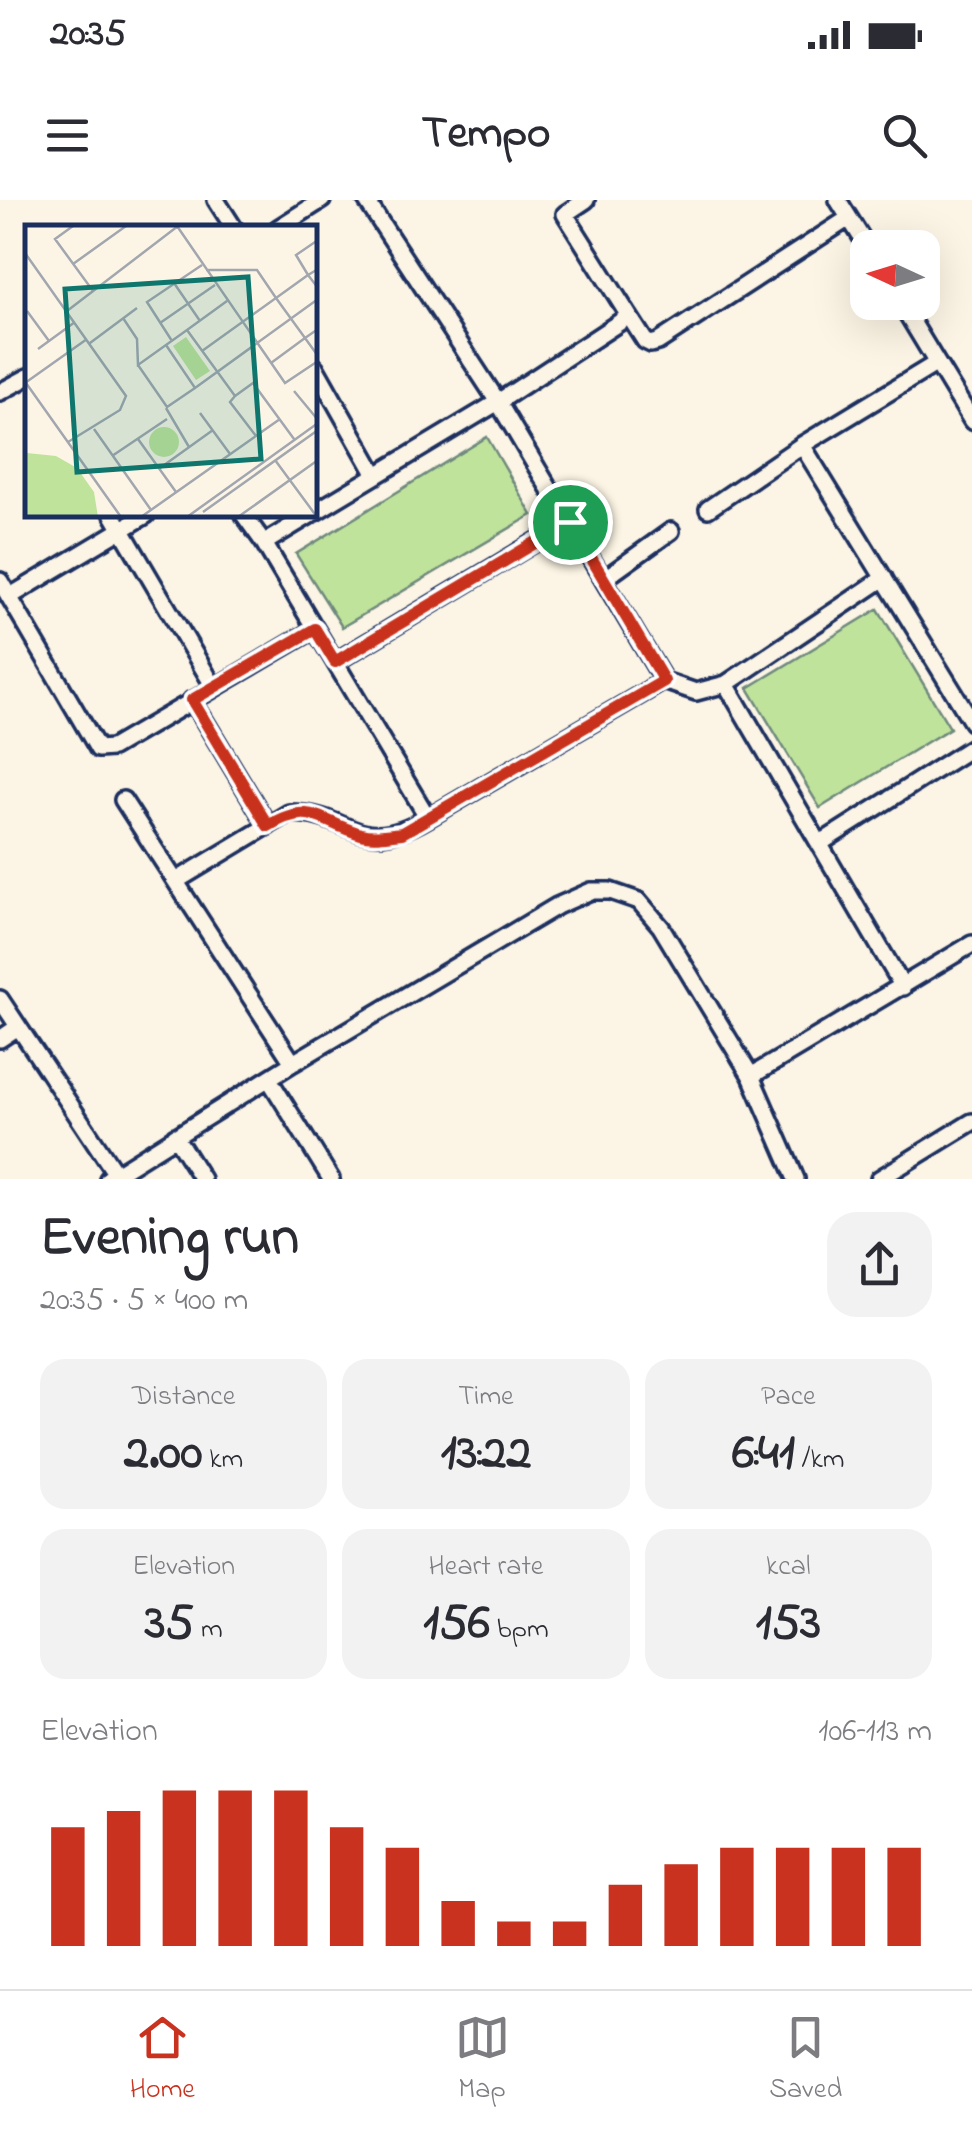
<!DOCTYPE html>
<meta charset="utf-8">
<style>
:root{--surface:#fff;--page:#f2f2f3;--text:#2b2b33;--muted:#7c7c81;--line:#e1e1e2;--accent:#c8321e}
body{margin:0;font-family:"Indie Flower",sans-serif;background:var(--page);color:var(--text);height:100vh;display:flex;flex-direction:column;font-size:38px;white-space:nowrap}
*{box-sizing:border-box;margin:0}
p{font-size:32px;color:var(--muted)}
.icon{flex:none;width:55px;height:55px;fill:none;stroke:currentColor;stroke-width:2;stroke-linecap:round;stroke-linejoin:round}
.map{position:relative;height:979px;overflow:hidden}
.panel{display:flex;flex-direction:column;background:var(--surface);flex:1}
.panel>*{flex:none}
.needle{width:65px;rotate:274deg}
.tools{position:absolute;left:850px;top:30px;display:grid;gap:20px}
.tools a{display:grid;place-items:center;width:90px;height:90px;border-radius:20px;background:var(--surface);box-shadow:0 10px 40px #0002;font-size:50px}
.pin{position:absolute;display:grid;place-items:center;width:85px;height:85px;color:#fff;margin:-42px;border:5px solid #fff;border-radius:50%;box-shadow:0 2px 10px #0007}
.round{display:grid;place-items:center;flex:none;width:105px;height:105px;border-radius:30px;background:var(--page)}
.head{display:flex;align-items:center;justify-content:space-between;height:170px;padding:0 40px}
h1{font-size:55px;font-weight:700;line-height:75px}
.metrics{display:grid;grid-template-columns:repeat(3,1fr);gap:15px;height:170px;padding:10px 40px}
.metrics div{display:grid;align-content:center;border-radius:25px;background:var(--page);text-align:center}
.metrics b{font-size:50px;font-weight:700}
.metrics small{font-size:28px;font-weight:400}
.metrics p{font-size:28px}
.chart{height:280px;padding:20px 40px}
.chart p{display:flex;justify-content:space-between}
.chart svg{width:100%;height:180px;margin-top:10px;stroke:var(--accent);stroke-width:6}
.status{display:flex;justify-content:space-between;align-items:center;height:70px;padding:0 50px;background:var(--surface);direction:ltr}
.status svg{height:28px;fill:currentColor}
header{display:flex;justify-content:space-between;align-items:center;height:130px;padding:0 40px;background:var(--surface);font-size:45px;font-weight:700}
.dock{display:flex;justify-content:space-around;align-items:center;height:140px;border-top:2px solid var(--line);background:var(--surface);font-size:28px;color:var(--muted)}
.dock a{display:grid;justify-items:center;gap:5px}
.dock .active{color:var(--accent)}
.map>svg:first-child{display:block}
</style>
<div class="status"><b>20:35</b><svg viewBox="0 0 49 12"><path d="M0 12V9h3v3zM5 12V6h3v6zM10 12V3h3v9zM15 12V0h3v12zM26 1h20v11H26zM47 4h2v5h-2z"/></svg></div>
<header><svg class="icon" aria-label="menu" viewBox="0 0 24 24"><path d="M4 6h16M4 12h16M4 18h16"/></svg>Tempo<svg class="icon" aria-label="search" viewBox="0 0 24 24"><circle cx="10" cy="10" r="6"/><path d="M15 15l6 6"/></svg></header>
<div class="map">
<svg width="972" height="979" viewBox="0 0 972 979">
<rect width="100%" height="100%" fill="#fcf5e5"/>
<filter id="ink" filterUnits="userSpaceOnUse"><feTurbulence type="fractalNoise" baseFrequency=".01" numOctaves="2"/><feDisplacementMap in="SourceGraphic" scale="20" xChannelSelector="R" yChannelSelector="G"/><feConvolveMatrix kernelMatrix="1 2 1 2 8 2 1 2 1" color-interpolation-filters="sRGB"/></filter>
<g filter="url(#ink)">
<path fill="#c0e39c" stroke="#6e897d" stroke-width="2.5" d="M487 237 532 315 342 427 296 354Z
M878 409 950 528 820 608 748 488Z"/>
<g fill="none" stroke-linecap="round" stroke-linejoin="round">
<defs>
<path id="minor" d="M216 0 234 28
M838 0 868 48
M278 28 322 0
M900 102 972 221
M629 116 645 141 651 144 658 142 849 18
M315 167 376 275
M0 192 28 177
M802 245 972 522
M708 309 802 245 937 163
M315 312 498 202 629 116 565 14 586 0
M113 315 214 487
M244 315 264 343 310 315
M604 379 671 331
M0 381 98 549 112 548 315 429
M9 397 146 315
M335 462 569 322 498 202 366 0
M664 481 696 492 726 484 884 378
M726 484 903 787
M192 500 268 626
M123 600 293 863
M428 618 664 481 569 322
M819 644 972 547
M176 681 289 613C353 613 357 659 428 618L264 343
M0 799 116 974
M0 839 18 827
M751 876 972 744
M269 879 331 979
M175 936 202 979
M108 979 293 863 557 706 591 691H610L639 701 661 727 751 876 796 979
M879 979 972 922"/>
</defs>
<use href="#minor" stroke="#1b2f5e" stroke-width="22"/>
<use href="#minor" stroke="#fcf5e5" stroke-width="15"/>
</g>
</g>
<g fill="none" stroke-linecap="round" stroke-linejoin="round" filter="url(#ink)">
<defs>
<path id="route" d="M570 322 664 481 402 633C389 634 373 638 361 634 319 622 312 600 268 626L192 500 315 429 335 462Z"/>
</defs>
<use href="#route" stroke="#fff" stroke-width="20"/>
<use href="#route" stroke="#c8321e" stroke-width="12"/>
</g>
<g transform="translate(25 25)">
<rect width="292" height="292" fill="#fcf5e5"/>
<path d="M161 112 185 146 171 155 148 121ZM124 217a15 15 0 1 1 30 0a15 15 0 1 1-30 0ZM2 228 31 231 52 243 69 267 73 292H0Z" fill="#c0e39c"/>
<path fill="none" stroke="#a2a6af" stroke-width="2.5" d="M48 1 30 14 68 66M152 1 260 158 293 136M293 15 271 30 283 50 293 44M0 28 101 171 95 185 43 217M48 39 101 1M149 58 175 96M202 76 162 105 210 171 228 158 269 214M2 86 24 116M42 86 153 1M98 93 112 114 113 140 162 105M135 98 190 60M293 104 280 113 293 131M147 116 122 77 177 40M65 118 112 83M141 120 170 163 293 74M13 124 50 97M177 126 251 73 232 45H181M246 138 280 113 251 73 283 50 293 63M113 140 142 182 170 163M0 158 62 114M1 158 96 292M269 166 293 195M210 171 205 177 231 211M141 183 164 222M175 188 205 229M69 204 126 285M113 214 151 267M87 231 142 194M250 235 292 292M135 243 188 205M178 287 293 205M116 292 255 194M162 292 293 198M213 292 293 235"/>
<path fill="#0f766e" fill-opacity="0.15" stroke="#0f766e" stroke-width="5" d="M223 52 236 234 52 247 40 64Z"/>
<rect width="292" height="292" fill="none" stroke="#1b2f5e" stroke-width="5"/>
</g>
</svg>
<div class="tools">
<a><svg class="needle" viewBox="-14 -14 28 28"><path d="M0-13l5 13h-10z" fill="#e53935"/><path d="M0 13l5-13h-10z" fill="#7c7c81"/></svg></a>
</div>
<div class="pin" style="left:570px;top:322px;background:#1e9e55"><svg class="icon" aria-label="arrive" viewBox="0 0 24 24"><path d="M6 21V4h12l-3 4 3 4H6"/></svg></div>
</div>
<section class="panel">
<div class="head"><div><h1>Evening run</h1><p>20:35 · 5 × 400 m</p></div><a class="round"><svg class="icon" aria-label="share" viewBox="0 0 24 24"><path d="M12 15V3M7 8l5-5 5 5M5 13v7h14v-7"/></svg></a></div>
<div class="metrics">
<div><p>Distance</p><b>2.00<small> km</small></b></div>
<div><p>Time</p><b>13:22</b></div>
<div><p>Pace</p><b>6:41<small> /km</small></b></div>
</div>
<div class="metrics">
<div><p>Elevation</p><b>35<small> m</small></b></div>
<div><p>Heart rate</p><b>156<small> bpm</small></b></div>
<div><p>kcal</p><b>153</b></div>
</div>
<div class="chart"><p><span>Elevation</span>106–113 m</p>
<svg viewBox="0 0 160 44" preserveAspectRatio="none"><path d="M5 44V15M15 44V11M25 44V6M35 44V6M45 44V6M55 44V15M65 44V20M75 44V33M85 44V38M95 44V38M105 44V29M115 44V24M125 44V20M135 44V20M145 44V20M155 44V20"/></svg>
</div>
</section>
<nav class="dock">
<a class="active"><svg class="icon" aria-label="home" viewBox="0 0 24 24"><path d="M3 11l9-7 9 7M6 9v11h12V9"/></svg>Home</a>
<a><svg class="icon" aria-label="map" viewBox="0 0 24 24"><path d="M3 6l6-2 6 2 6-2v14l-6 2-6-2-6 2zM9 4v14M15 6v14"/></svg>Map</a>
<a><svg class="icon" aria-label="saved" viewBox="0 0 24 24"><path d="M7 4h10v16l-5-4-5 4z"/></svg>Saved</a>
</nav>
